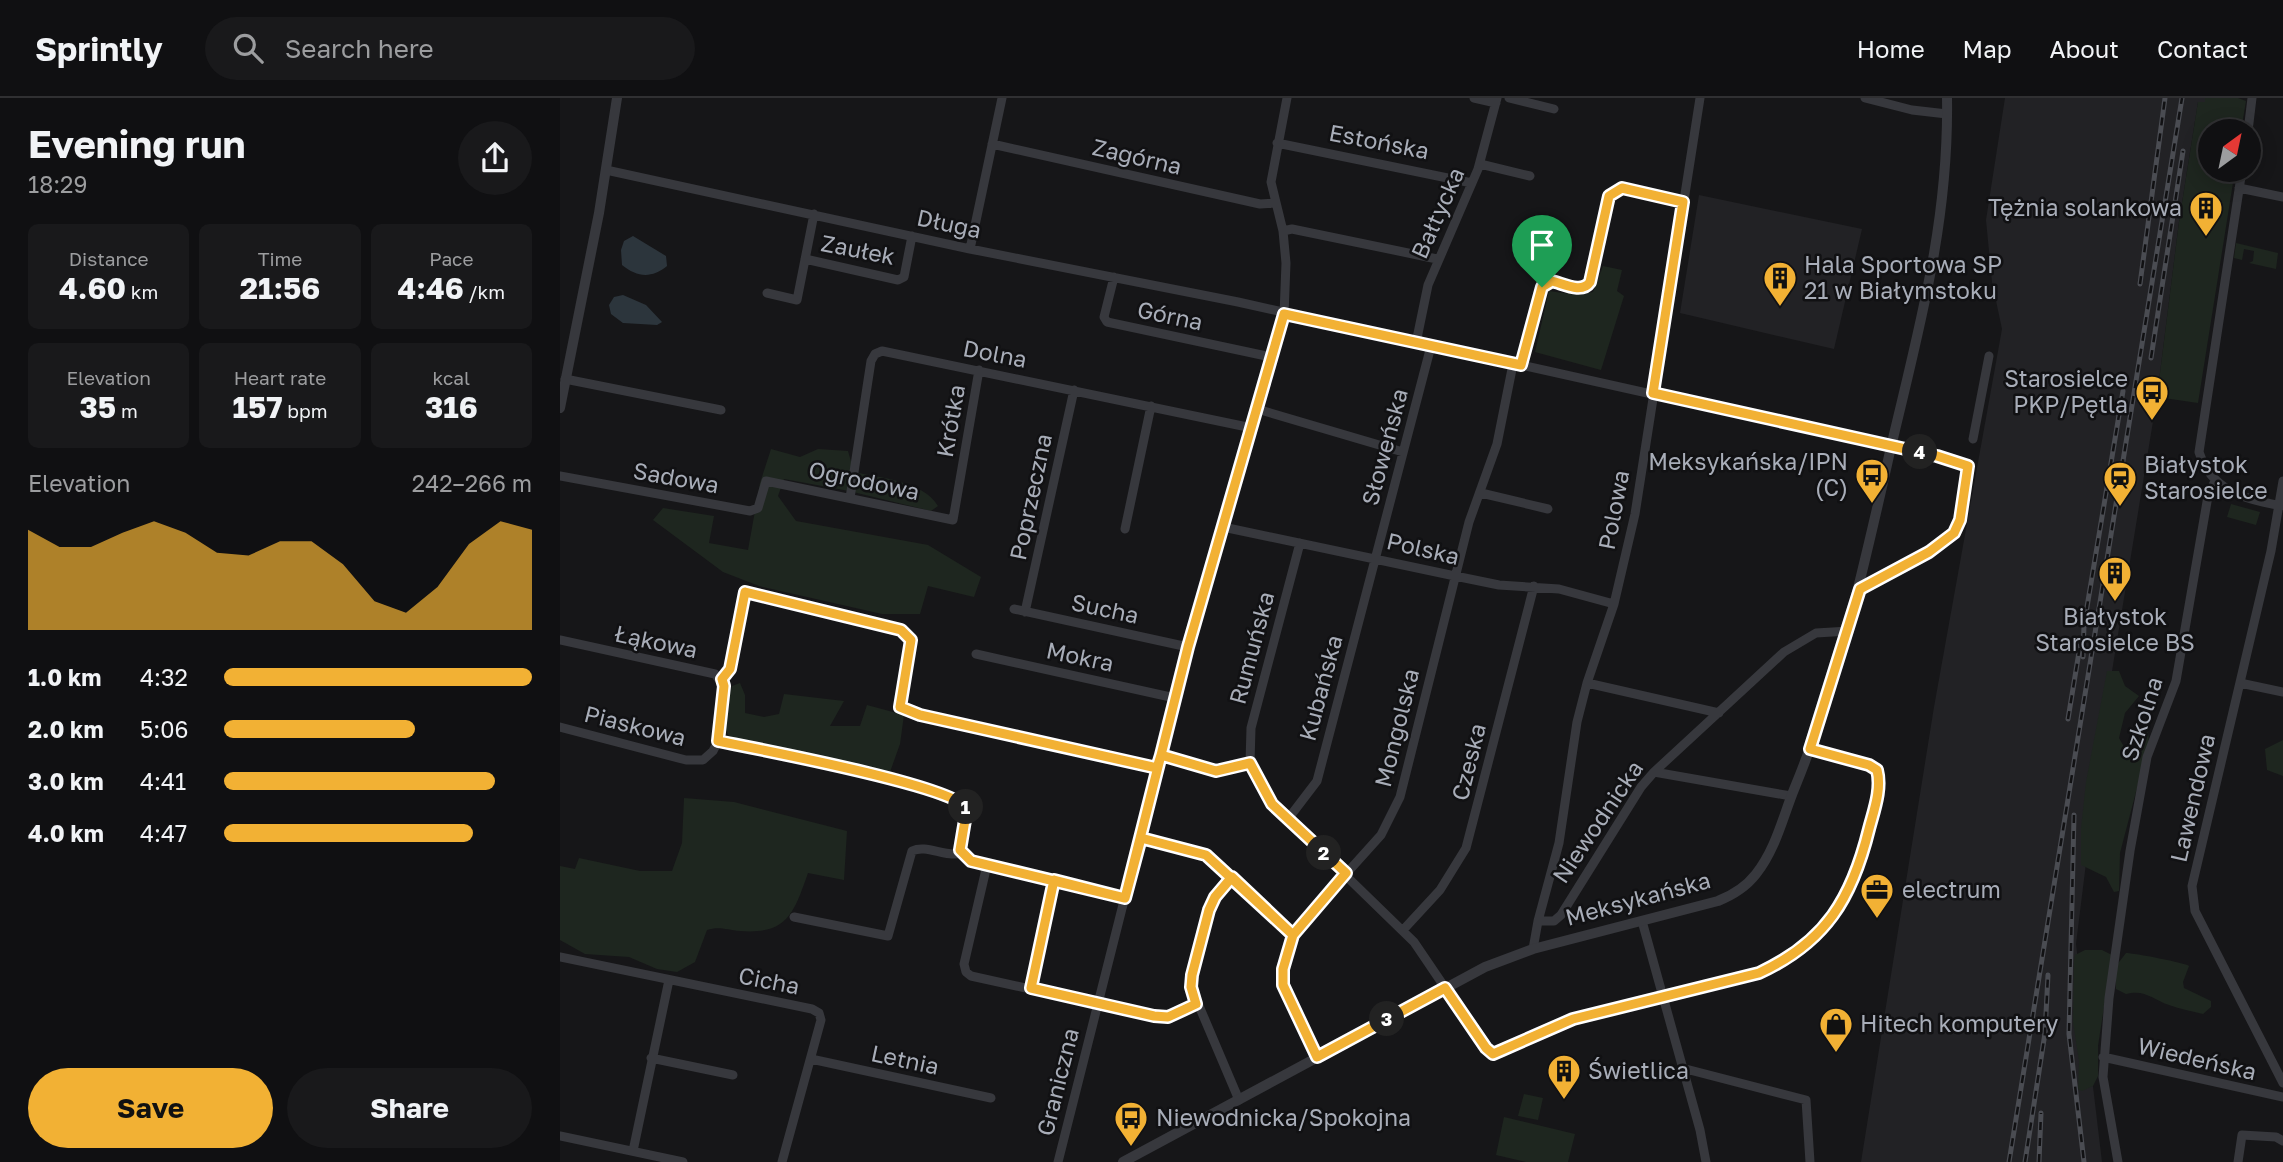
<!DOCTYPE html>
<meta charset="utf-8">
<style>
:root{--surface:#101012;--page:#19191b;--text:#f1f3f6;--muted:#9c9d9f;--line:#303032;--accent:#f2b134}
body{margin:0;font-family:"Golos Text",sans-serif;background:var(--page);color:var(--text);height:100vh;display:flex;flex-direction:column;font-size:26px;white-space:nowrap}
*{box-sizing:border-box;margin:0}
p{font-size:23px;color:var(--muted)}
.icon{flex:none;width:38px;height:38px;fill:none;stroke:currentColor;stroke-width:2;stroke-linecap:round;stroke-linejoin:round}
.map{position:relative;flex:1;overflow:hidden}
.panel{display:flex;flex-direction:column;background:var(--surface);width:560px}
.panel>*{flex:none}
.needle{width:46px;rotate:33deg}
.buttons{position:absolute;left:1638px;top:21px;display:grid;gap:14px}
.buttons a{display:grid;place-items:center;width:63px;height:63px;border-radius:50%;background:var(--surface);box-shadow:0 4px 18px #0003,0 0 0 2px var(--line);font-size:35px}
.pin{position:absolute;display:grid;place-items:center;width:60px;height:60px;color:#fff;margin:-72px -30px;border-radius:50% 50% 50% 0;rotate:-45deg;box-shadow:0 0 7px #0007}
.pin .icon{rotate:45deg}
.km{position:absolute;width:35px;height:35px;margin:-18px;border-radius:50%;background:#222;color:#fff;font-size:19px;line-height:35px;text-align:center}
.round{display:grid;place-items:center;flex:none;width:74px;height:74px;border-radius:37px;background:var(--page)}
.headline{display:flex;align-items:center;justify-content:space-between;height:119px;padding:0 28px}
h1{font-size:38px;font-weight:700;line-height:52px}
.figures{display:grid;grid-template-columns:repeat(3,1fr);gap:10px;height:119px;padding:7px 28px}
.figures div{display:grid;align-content:center;border-radius:10px;background:var(--page);text-align:center}
.figures b{font-size:30px;font-weight:700}
.figures small{font-size:19px;font-weight:400}
.figures p{font-size:19px}
.chart{height:196px;padding:14px 28px}
.chart p{display:flex;justify-content:space-between}
.chart svg{width:100%;height:126px;margin-top:7px;fill:var(--accent);opacity:.7}
.primary-button{display:flex;gap:14px;margin-top:auto;padding:14px 28px}
.primary-button a{flex:1;height:80px;border-radius:42px;background:var(--accent);color:#111;font-size:28px;font-weight:700;line-height:80px;text-align:center}
.primary-button a+a{background:var(--page);color:var(--text)}
ul{padding:0 28px;list-style:none;font-size:23px}
li{display:grid;grid-template-columns:112px 84px 1fr;align-items:center;height:52px}
li i{height:18px;border-radius:9px;background:var(--accent)}
header{display:flex;align-items:center;gap:42px;box-sizing:border-box;height:98px;padding:0 35px;background:var(--surface);border-bottom:2px solid var(--line)}
header strong{font-size:33px}
nav{display:flex;gap:38px;margin-inline-start:auto;font-size:24px}
.search{width:490px;height:63px;background:var(--page);display:flex;align-items:center;gap:18px;box-sizing:border-box;padding:0 24px;border-radius:38px;color:var(--muted);font-size:26px}
main{display:flex;flex:1;min-height:0}
.map>svg:first-child{display:block}
</style>
<header>
<strong>Sprintly</strong>
<div class="search"><svg class="icon" aria-label="search" viewBox="0 0 24 24"><circle cx="10" cy="10" r="6"/><path d="M15 15l6 6"/></svg>Search here</div>
<nav><a>Home</a><a>Map</a><a>About</a><a>Contact</a></nav>
</header>
<main>
<section class="panel">
<div class="headline"><div><h1>Evening run</h1><p>18:29</p></div><a class="round"><svg class="icon" aria-label="share" viewBox="0 0 24 24"><path d="M12 15V3M7 8l5-5 5 5M5 13v7h14v-7"/></svg></a></div>
<div class="figures">
<div><p>Distance</p><b>4.60<small> km</small></b></div>
<div><p>Time</p><b>21:56</b></div>
<div><p>Pace</p><b>4:46<small> /km</small></b></div>
</div>
<div class="figures">
<div><p>Elevation</p><b>35<small> m</small></b></div>
<div><p>Heart rate</p><b>157<small> bpm</small></b></div>
<div><p>kcal</p><b>316</b></div>
</div>
<div class="chart"><p><span>Elevation</span>242–266 m</p>
<svg viewBox="0 0 160 44" preserveAspectRatio="none"><path d="M0 44V9L10 15L20 15L30 10L40 6L50 10L60 17L70 18L80 13L90 13L100 21L110 34L120 38L130 29L140 14L150 6L160 9V44z"/></svg>
</div>
<ul>
<li><b>1.0 km</b>4:32<i style="width:100%"></i></li>
<li><b>2.0 km</b>5:06<i style="width:62%"></i></li>
<li><b>3.0 km</b>4:41<i style="width:88%"></i></li>
<li><b>4.0 km</b>4:47<i style="width:81%"></i></li>
</ul>
<div class="primary-button"><a>Save</a><a>Share</a></div>
</section>
<div class="map">
<svg width="1723" height="1064" viewBox="0 0 1723 1064">
<rect width="100%" height="100%" fill="#161618"/>
<path fill="#222225" d="M1445 0H1645V4H1638L1619 124 1597 299 1543 628 1516 846 1542 1064H1301L1374 609 1442 231 1432 184 1426 122Z
M1139 97 1302 131 1274 251 1120 215Z"/>
<path fill="#1e261f" d="M1645 0H1678L1686 3 1681 33H1650V72H1675L1638 305 1597 299 1619 124 1638 4H1645Z
M1676 145 1718 155 1716 171 1689 165 1693 163 1694 153 1684 151 1682 162 1674 160Z
M1043 168 1062 172 1057 193 1064 198 1041 272 975 254 989 193 1018 197 1033 194Z
M211 351 240 359 258 351 288 353 294 374C321 380 363 383 378 408L371 413 289 393 224 381 218 398 236 423 368 447 421 479 414 499 368 488 360 516H322L199 488 163 474 93 422 103 410 154 418 149 445 188 452 200 385Z
M1671 406 1700 414 1696 427 1667 419Z
M1547 573H1559L1565 588 1579 598 1565 615 1559 640 1567 654 1572 655 1582 635 1588 634 1589 644 1560 755 1559 793 1554 794 1546 779 1521 767V730L1526 684Z
M180 585 185 597V615L204 619 219 616 224 596 284 603 270 628H300L307 607 344 617 340 646 330 674 170 640C159 623 167 607 172 588Z
M1723 642V678L1707 672 1705 651Z
M124 700 174 704 287 733 284 782 248 775C234 814 228 837 180 833 167 832 159 828 147 832L135 864 117 874 97 871 69 859 25 856 0 842V768L15 771 19 760 80 773H112L122 745Z
M1525 852H1542L1552 857 1538 948V978L1533 988 1522 993 1518 991 1519 963 1513 924 1514 863 1515 857Z
M1566 855C1574 855 1626 865 1629 868L1623 884 1624 890 1651 903V909L1643 916C1632 913 1620 911 1609 907 1592 901 1585 891 1566 896L1556 891V868Z
M964 996 983 1000 978 1022 958 1018Z
M944 1019 1015 1036 1008 1064H966L936 1057Z"/>
<path fill="#2c353c" d="M73 138 106 158 107 168C91 181 77 179 62 167L61 152 64 143Z
M63 197 86 207 102 224 97 227 63 225 51 216 49 207 54 199Z"/>
<g fill="none" stroke-linecap="round" stroke-linejoin="round">
<path stroke="#37383d" stroke-width="9" d="M914 0 936 5
M949 0 994 11
M1305 0 1352 12 1387 16
M1688 33 1692 0
M717 45 912 85
M432 46 700 106 714 105
M920 66 970 78
M46 72 410 151 678 204 1406 366 1408 373C1405 390 1405 411 1399 426 1387 454 1326 479 1300 491
M1682 72 1639 354C1652 394 1684 400 1721 408
M1679 90 1723 99
M723 133 732 131 877 161
M410 151 442 0
M245 161 338 182 344 179 352 138
M554 179 544 219 547 224 711 259
M207 195 237 202 254 116
M856 245 868 187 918 71 937 0
M961 267 982 189 992 183 1021 191 1030 184 1049 98 1062 90 1123 104
M5 281 161 312
M697 311 843 354
M1413 341 1429 258
M0 378 190 413 198 410 206 383 393 422 419 272
M1723 383 1711 453 1632 788 1635 813 1723 985
M921 395 988 411
M290 400 311 263 315 256 322 253 692 330
M663 429 895 478 939 487 999 491 1054 506
M565 431 591 308
M740 445 691 630 690 665 712 706 854 844 926 950 933 956 942 955 992 928 1199 875 1233 857 1266 828 1287 797 1299 769 1320 682 1317 672 1309 667 1250 651
M454 511 628 549
M465 514 514 292
M0 542 155 576 164 588 158 643
M416 556 615 600
M162 581 170 571 185 494 341 532 348 537 350 552 339 609 361 617 597 670
M1027 585 1159 615
M1680 585 1723 594
M0 629 126 662H143L153 653 158 643 334 681 403 706 407 717 400 752 411 763 565 800
M601 657 656 673 690 665
M1094 674 1231 698
M728 721 757 683 871 248
M581 740 646 757 733 837
M427 767 404 866 406 874 411 878 594 918H608L636 906
M672 779 655 799 649 812 631 889 679 1002
M234 819 328 838 352 753C367 746 385 760 402 755
M978 823 999 745 1017 624 1027 585 1054 506 1075 416 1140 0
M1082 823 1140 1032 1146 1064
M844 831 880 792 906 750 974 488
M973 851 978 823H994L1001 817 1081 689 1094 674 1224 554 1256 535 1289 533
M0 859 252 911 259 915 261 922 222 1064
M471 890 494 782
M757 959 723 887V871L729 848 740 827 821 737 840 699 909 424 937 346 953 266
M1543 959 1723 999
M91 960 173 977
M251 961 431 1000
M1122 970 1246 1002 1250 1064
M0 1038 123 1064
M73 1053 109 882
M498 1064 628 549 724 217 726 165 723 133 711 84 727 0
M1558 1064 1543 979 1549 900 1570 753 1587 659 1616 583 1648 398 1655 383
M1678 1064 1682 1037 1716 1039 1723 1043"/>
<path stroke="#37383d" stroke-width="10" d="M0 310 39 115 57 0
M563 1064 925 869 973 851 1158 803C1173 797 1186 789 1196 776 1216 751 1223 718 1235 689 1280 579 1305 464 1331 349 1359 230 1389 124 1387 0"/>
<defs>
<path id="rail" d="M1580 186 1605 0
M1591 260 1623 53
M1523 559 1524 527 1563 293
M1508 621 1520 548
M1514 717 1509 936 1524 1064
M1449 1064 1622 0
M1465 1064 1485 935 1488 877
M1479 1064 1481 1015"/>
</defs>
<use href="#rail" stroke="#4a4c52" stroke-width="5"/>
<use href="#rail" stroke="#111113" stroke-width="2.5" stroke-dasharray="8" stroke-linecap="butt"/>
</g>
<g fill="none" stroke-linecap="round" stroke-linejoin="round">
<defs>
<path id="route" d="M982 189 961 267 724 216 628 549 601 657C589 704 577 752 565 800L411 763 400 752 407 710C390 687 197 651 158 643L164 588 162 581 170 571 185 494 341 532 351 542 340 609 360 617 597 670 601 657 656 673 690 665 712 706 786 775 733 837 672 779 655 799 649 812 632 877 631 889 636 906 608 919 594 918 471 890 494 782 557 798 565 800 581 740 646 757 733 837 723 871V887L757 959 885 890 926 950 933 956 1013 921 1199 875C1266 844 1292 800 1309 731 1314 712 1322 691 1317 672L1309 667 1250 651 1300 491 1369 454 1394 435 1400 422 1408 368 1377 358 1093 295 1123 104 1062 90 1049 98 1030 184C1022 196 1004 186 992 183L982 189"/>
</defs>
<use href="#route" stroke="#fff" stroke-width="14"/>
<use href="#route" stroke="#f2b134" stroke-width="9"/>
</g>
<defs>
<symbol id="building-pin" viewBox="-11 -11 22 30"><path d="M0 17L-7.5 6A9.5 9.5 0 1 1 7.5 6Z" fill="#f2b134" stroke="#111113"/><path d="M-4-6H4V6H1V3H-1V6H-4ZM-2.5-4.3h1.7v1.8h-1.7ZM.8-4.3h1.7v1.8H.8ZM-2.5-1h1.7V.8h-1.7ZM.8-1h1.7V.8H.8Z" fill="#111"/></symbol>
<symbol id="bus-pin" viewBox="-11 -11 22 30"><path d="M0 17L-7.5 6A9.5 9.5 0 1 1 7.5 6Z" fill="#f2b134" stroke="#111113"/><path d="M-5-6H5V4H4V6H2V4H-2V6H-4V4H-5ZM-3.5-4V0h7V-4ZM-3.5 1.2v1.5H-2V1.2ZM2 1.2v1.5H3.5V1.2Z" fill="#111"/></symbol>
<symbol id="station-pin" viewBox="-11 -11 22 30"><path d="M0 17L-7.5 6A9.5 9.5 0 1 1 7.5 6Z" fill="#f2b134" stroke="#111113"/><path d="M-3-6H3Q5-6 5-4V2Q5 4 3 4L4.5 6H3L1.5 4h-3L-3 6H-4.5L-3 4Q-5 4-5 2V-4Q-5-6-3-6ZM-3.5-4v3h7v-3ZM-3.5 1v1.5H-2V1ZM2 1v1.5H3.5V1Z" fill="#111"/></symbol>
<symbol id="office-pin" viewBox="-11 -11 22 30"><path d="M0 17L-7.5 6A9.5 9.5 0 1 1 7.5 6Z" fill="#f2b134" stroke="#111113"/><path d="M-6-3h4V-5.5h4V-3h4V5H-6ZM-1-4.5V-3h2v-1.5ZM-6 0V1H6V0Z" fill="#111"/></symbol>
<symbol id="shop-pin" viewBox="-11 -11 22 30"><path d="M0 17L-7.5 6A9.5 9.5 0 1 1 7.5 6Z" fill="#f2b134" stroke="#111113"/><path d="M-5-2.5h2.3a2.7 3.5 0 0 1 5.4 0H5L5.5 6h-11ZM-1.5-2.5h3a1.5 2.3 0 0 0-3 0Z" fill="#111"/></symbol>
</defs>
<g fill-rule="evenodd">
<use href="#building-pin" x="1627" y="91" width="38" height="52"/>
<use href="#building-pin" x="1201" y="161" width="38" height="52"/>
<use href="#bus-pin" x="1573" y="275" width="38" height="52"/>
<use href="#bus-pin" x="1293" y="358" width="38" height="52"/>
<use href="#station-pin" x="1541" y="361" width="38" height="52"/>
<use href="#building-pin" x="1536" y="456" width="38" height="52"/>
<use href="#office-pin" x="1298" y="773" width="38" height="52"/>
<use href="#shop-pin" x="1257" y="907" width="38" height="52"/>
<use href="#building-pin" x="985" y="954" width="38" height="52"/>
<use href="#bus-pin" x="552" y="1001" width="38" height="52"/>
</g>
<g text-anchor="middle" stroke-width="5" stroke-linejoin="round" paint-order="stroke">
<g font-size="23" fill="#a8adb8" stroke="#111113">
<text transform="translate(819 44) rotate(11)" y="8">Estońska</text>
<text transform="translate(577 59) rotate(13)" y="8">Zagórna</text>
<text transform="translate(878 115) rotate(-66)" y="8">Bałtycka</text>
<text transform="translate(389 126) rotate(12)" y="8">Długa</text>
<text transform="translate(298 152) rotate(11)" y="8">Zaułek</text>
<text transform="translate(610 218) rotate(12)" y="8">Górna</text>
<text transform="translate(435 256) rotate(11)" y="8">Dolna</text>
<text transform="translate(391 323) rotate(-80)" y="8">Krótka</text>
<text transform="translate(825 349) rotate(-75)" y="8">Słoweńska</text>
<text transform="translate(116 380) rotate(10)" y="8">Sadowa</text>
<text transform="translate(304 383) rotate(12)" y="8">Ogrodowa</text>
<text transform="translate(471 399) rotate(-78)" y="8">Poprzeczna</text>
<text transform="translate(1054 412) rotate(-79)" y="8">Polowa</text>
<text transform="translate(863 451) rotate(13)" y="8">Polska</text>
<text transform="translate(545 511) rotate(12)" y="8">Sucha</text>
<text transform="translate(96 544) rotate(12)" y="8">Łąkowa</text>
<text transform="translate(692 550) rotate(-75)" y="8">Rumuńska</text>
<text transform="translate(520 559) rotate(12)" y="8">Mokra</text>
<text transform="translate(761 590) rotate(-75)" y="8">Kubańska</text>
<text transform="translate(1582 621) rotate(-72)" y="8">Szkolna</text>
<text transform="translate(75 628) rotate(14)" y="8">Piaskowa</text>
<text transform="translate(837 630) rotate(-76)" y="8">Mongolska</text>
<text transform="translate(909 664) rotate(-76)" y="8">Czeska</text>
<text transform="translate(1633 700) rotate(-77)" y="8">Lawendowa</text>
<text transform="translate(1038 724) rotate(-56)" y="8">Niewodnicka</text>
<text transform="translate(1078 801) rotate(-15)" y="8">Meksykańska</text>
<text transform="translate(209 883) rotate(11)" y="8">Cicha</text>
<text transform="translate(1637 961) rotate(13)" y="8">Wiedeńska</text>
<text transform="translate(345 962) rotate(12)" y="8">Letnia</text>
<text transform="translate(498 984) rotate(-76)" y="8">Graniczna</text>
</g>
<g font-size="23" fill="#a8adb8" stroke="#111113" text-anchor="start">
<text x="1622" y="118" text-anchor="end">Tężnia solankowa</text>
<text x="1244" y="175">Hala Sportowa SP<tspan x="1244" dy="26">21 w Białymstoku</tspan></text>
<text x="1568" y="289" text-anchor="end">Starosielce<tspan x="1568" dy="26">PKP/Pętla</tspan></text>
<text x="1288" y="372" text-anchor="end">Meksykańska/IPN<tspan x="1288" dy="26">(C)</tspan></text>
<text x="1584" y="375">Białystok<tspan x="1584" dy="26">Starosielce</tspan></text>
<text x="1555" y="527" text-anchor="middle">Białystok<tspan x="1555" dy="26">Starosielce BS</tspan></text>
<text x="1342" y="800">electrum</text>
<text x="1300" y="934">Hitech komputery</text>
<text x="1028" y="981">Świetlica</text>
<text x="596" y="1028">Niewodnicka/Spokojna</text>
</g>
</g>
</svg>
<div class="buttons">
<a><svg class="needle" viewBox="-14 -14 28 28"><path d="M0-13l5 13h-10z" fill="#e53935"/><path d="M0 13l5-13h-10z" fill="#9c9d9f"/></svg></a>
</div>
<div class="pin" style="left:982px;top:189px;background:#1e9e55"><svg class="icon" aria-label="arrive" viewBox="0 0 24 24"><path d="M6 21V4h12l-3 4 3 4H6"/></svg></div>
<b class="km" style="left:406px;top:709px">1</b>
<b class="km" style="left:764px;top:755px">2</b>
<b class="km" style="left:827px;top:921px">3</b>
<b class="km" style="left:1360px;top:354px">4</b>
</div>
</main>
